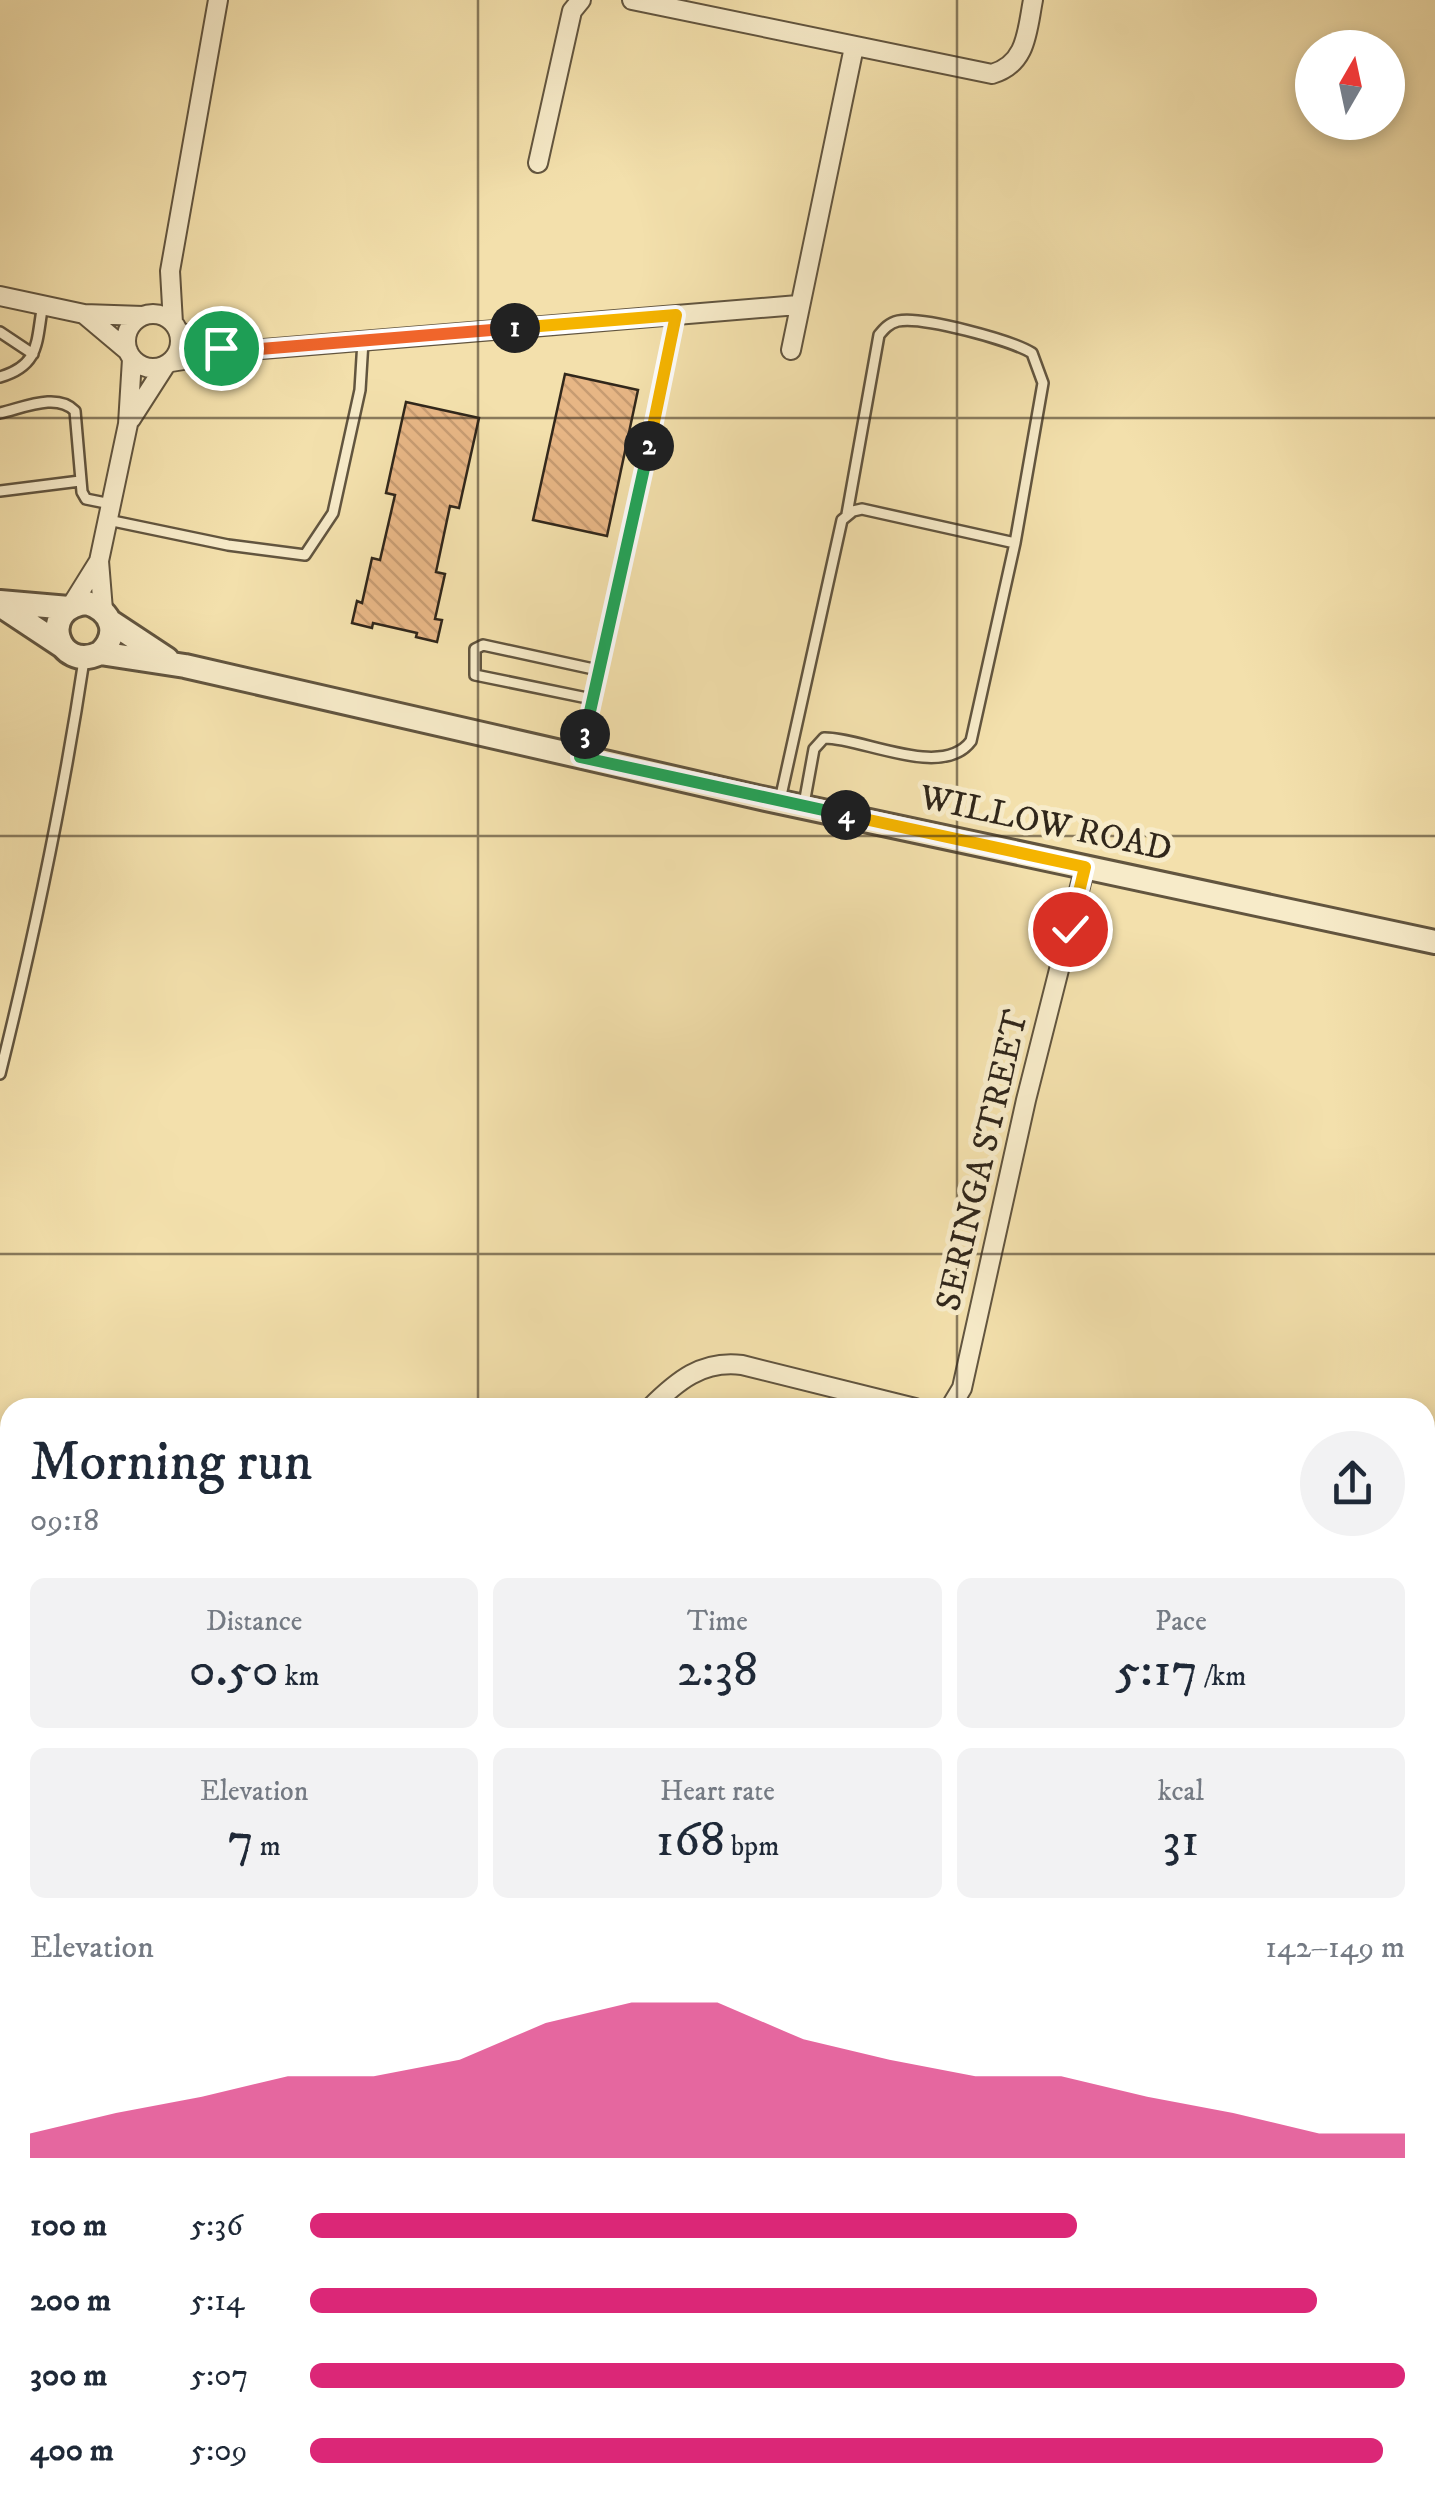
<!DOCTYPE html>
<meta charset="utf-8">
<style>
:root{--surface:#fff;--page:#f2f2f3;--text:#1f2937;--muted:#747a83;--accent:#db2777}
body{margin:0;font-family:"IM FELL DW Pica",serif;background:var(--page);color:var(--text);height:100vh;display:flex;flex-direction:column;font-size:38px;white-space:nowrap}
*{box-sizing:border-box;margin:0}
p{font-size:32px;color:var(--muted)}
.icon{flex:none;width:55px;height:55px;fill:none;stroke:currentColor;stroke-width:2;stroke-linecap:round;stroke-linejoin:round}
.map{position:relative;flex:1;overflow:hidden}
.sheet{position:absolute;left:0px;top:1398px;width:1435px;height:1112px;display:flex;flex-direction:column;background:var(--surface);border-radius:30px 30px 0 0;box-shadow:0 5px 15px #0003}
.sheet>*{flex:none}
.needle{width:65px;rotate:9deg}
.fabs{position:absolute;left:1295px;top:30px;display:grid;gap:20px}
.fabs a{display:grid;place-items:center;width:110px;height:110px;border-radius:50%;background:var(--surface);box-shadow:0 5px 15px #0003;font-size:50px}
.pin{position:absolute;display:grid;place-items:center;width:85px;height:85px;color:#fff;margin:-42px;border:5px solid #fff;border-radius:50%;box-shadow:0 2px 10px #0007}
.km{position:absolute;width:50px;height:50px;margin:-25px;border-radius:50%;background:#222;color:#fff;font-size:28px;line-height:50px;text-align:center}
.round{display:grid;place-items:center;flex:none;width:105px;height:105px;border-radius:52px;background:var(--page)}
.overview{display:flex;align-items:center;justify-content:space-between;height:170px;padding:0 30px}
h1{font-size:55px;font-weight:600;line-height:75px}
.figures{display:grid;grid-template-columns:repeat(3,1fr);gap:15px;height:170px;padding:10px 30px}
.figures div{display:grid;align-content:center;border-radius:15px;background:var(--page);text-align:center}
.figures b{font-size:50px;font-weight:600}
.figures small{font-size:28px;font-weight:400}
.figures p{font-size:28px}
.chart{height:280px;padding:20px 30px}
.chart p{display:flex;justify-content:space-between}
.chart svg{width:100%;height:180px;margin-top:10px;fill:var(--accent);opacity:.7}
ul{padding:0 30px;list-style:none;font-size:32px}
li{display:grid;grid-template-columns:160px 120px 1fr;align-items:center;height:75px}
li i{height:25px;border-radius:12px;background:var(--accent)}
.map>svg:first-child{display:block}
</style>
<div class="map">
<svg width="1435" height="2509" viewBox="0 0 1435 2509">
<defs>
<pattern id="building-back-hatch" width="6" height="6" patternUnits="userSpaceOnUse" patternTransform="scale(2.5)"><rect width="6" height="6" fill="#e7b685"/><path d="M-1 5l2 2M0 0l6 6M5-1l2 2" fill="none" stroke="#c79c72"/></pattern>
</defs>
<rect width="100%" height="100%" fill="#f3e0ac"/>
<filter id="stains"><feTurbulence type="fractalNoise" baseFrequency=".002" numOctaves="4"/><feColorMatrix values="0 0 0 0 .2 0 0 0 0 .09 0 0 0 0 .02 0 0 0 .5 -.17"/></filter>
<radialGradient id="worn" r=".72"><stop offset=".6" stop-color="#630" stop-opacity="0"/><stop offset="1" stop-color="#630" stop-opacity=".3"/></radialGradient>
<path fill="url(#building-back-hatch)" stroke="#31271b" stroke-width="2.5" d="M565 374 638 390 607 536 533 520Z
M406 402 479 418 459 508 450 506 436 572 445 574 435 619 442 620 437 642 416 637 417 633 373 623 372 628 352 623 357 601 362 603 372 558 380 560 395 495 386 493Z"/>
<g fill="none" stroke-linecap="round" stroke-linejoin="round">
<defs>
<path id="service" d="M0 332 33 354
M0 377C41 365 36 341 43 304
M0 413C23 408 57 392 75 411L82 492 86 499 111 504
M0 491 80 481
M108 520 228 545 305 555 333 513 360 390 363 341
M592 699 475 675V649L483 645 598 670
M580 757 676 315
M780 800 842 520 853 511 862 509 1015 543
M804 804 814 749 824 738C861 737 942 780 971 741L1015 543 1043 383 1032 353C1011 340 922 316 898 321 889 323 884 329 879 335L847 514
M0 1074C34 937 63 800 84 660
M0 1881 10 1882"/>
<path id="minor" d="M632 0 992 74C1027 64 1027 31 1033 0
M538 163 572 11 581 0
M0 296 84 314 143 316
M126 341a27 27 0 1 1 54 0a27 27 0 1 1-54 0Z
M84 314 128 351
M173 323 170 271 218 0
M179 332 233 350
M791 350 854 47
M171 362 239 351 798 305
M131 419 165 366
M99 561 103 610
M71 606 99 561 128 424 132 359
M650 1408C677 1381 702 1360 742 1365L915 1408
M950 1408 962 1388 1026 1100 1085 867
M0 1501 10 1503
M1425 1899 1435 1903
M1425 2145 1435 2151
M1425 2292 1435 2287
M901 2500V2509
M445 2509 447 2500
M661 2509 663 2500
M1120 2509 1122 2500"/>
<path id="tertiary" d="M0 602 69 608
M0 605 62 646
M111 622 167 659
M100 653C120 634 112 611 87 603 37 607 57 674 100 653L185 666 766 799 1435 942
M0 2164 10 2192
M0 2268 10 2296
M0 2387 10 2384
M79 2500 82 2509
M123 2500 126 2509"/>
</defs>
<use href="#service" stroke="#62553f" stroke-width="14"/>
<use href="#minor" stroke="#62553f" stroke-width="22"/>
<use href="#tertiary" stroke="#62553f" stroke-width="28"/>
<use href="#service" stroke="#f7ebc9" stroke-width="9"/>
<use href="#minor" stroke="#f7ebc9" stroke-width="18"/>
<use href="#tertiary" stroke="#f7ebc9" stroke-width="22"/>
</g>
<g fill="none" stroke-linecap="round" stroke-linejoin="round">
<defs>
<path id="split-1" d="M221 348 248 350 515 328"/>
<path id="split-2" d="M515 328 676 315 649 446"/>
<path id="split-3" d="M585 734 649 446"/>
<path id="split-4" d="M585 734 580 757 846 815"/>
<path id="split-5" d="M846 815 1085 867 1070 929"/>
</defs>
<use href="#split-1" stroke="#fff" stroke-width="20"/>
<use href="#split-2" stroke="#fff" stroke-width="20"/>
<use href="#split-3" stroke="#fff" stroke-width="20"/>
<use href="#split-4" stroke="#fff" stroke-width="20"/>
<use href="#split-5" stroke="#fff" stroke-width="20"/>
<use href="#split-1" stroke="#f0652b" stroke-width="12"/>
<use href="#split-2" stroke="#f5b400" stroke-width="12"/>
<use href="#split-3" stroke="#22a559" stroke-width="12"/>
<use href="#split-4" stroke="#22a559" stroke-width="12"/>
<use href="#split-5" stroke="#f5b400" stroke-width="12"/>
</g>
<path fill="none" stroke="#31271b" stroke-width="2.5" stroke-opacity="0.55" d="M478 0V1408M957 0V1408M0 418H1435M0 836H1435M0 1254H1435M0 1673H10M1425 1673H1435M0 2091H10M1425 2091H1435M478 2500V2509M957 2500V2509"/>
<g text-anchor="middle" stroke-width="10" stroke-linejoin="round" paint-order="stroke">
<g font-size="35" fill="#31271b" stroke="#f7ebc9">
<text transform="translate(1046 822) rotate(12)" y="12">WILLOW ROAD</text>
<text transform="translate(981 1160) rotate(-77)" y="12">SERINGA STREET</text>
</g>
</g>
<rect width="100%" height="100%" filter="url(#stains)"/>
<rect width="100%" height="100%" fill="url(#worn)"/>
</svg>
<div class="fabs">
<a><svg class="needle" viewBox="-14 -14 28 28"><path d="M0-13l5 13h-10z" fill="#e53935"/><path d="M0 13l5-13h-10z" fill="#747a83"/></svg></a>
</div>
<div class="pin" style="left:221px;top:348px;background:#1e9e55"><svg class="icon" aria-label="arrive" viewBox="0 0 24 24"><path d="M6 21V4h12l-3 4 3 4H6"/></svg></div>
<div class="pin" style="left:1070px;top:929px;background:#d93025"><svg class="icon" aria-label="check" viewBox="0 0 24 24"><path d="M5 12l5 5 9-10"/></svg></div>
<b class="km" style="left:515px;top:328px">1</b>
<b class="km" style="left:649px;top:446px">2</b>
<b class="km" style="left:585px;top:734px">3</b>
<b class="km" style="left:846px;top:815px">4</b>
<section class="sheet">
<div class="overview"><div><h1>Morning run</h1><p>09:18</p></div><a class="round"><svg class="icon" aria-label="share" viewBox="0 0 24 24"><path d="M12 15V3M7 8l5-5 5 5M5 13v7h14v-7"/></svg></a></div>
<div class="figures">
<div><p>Distance</p><b>0.50<small> km</small></b></div>
<div><p>Time</p><b>2:38</b></div>
<div><p>Pace</p><b>5:17<small> /km</small></b></div>
</div>
<div class="figures">
<div><p>Elevation</p><b>7<small> m</small></b></div>
<div><p>Heart rate</p><b>168<small> bpm</small></b></div>
<div><p>kcal</p><b>31</b></div>
</div>
<div class="chart"><p><span>Elevation</span>142–149 m</p>
<svg viewBox="0 0 160 44" preserveAspectRatio="none"><path d="M0 44V38L10 33L20 29L30 24L40 24L50 20L60 11L70 6L80 6L90 15L100 20L110 24L120 24L130 29L140 33L150 38L160 38V44z"/></svg>
</div>
<ul>
<li><b>100 m</b>5:36<i style="width:70%"></i></li>
<li><b>200 m</b>5:14<i style="width:92%"></i></li>
<li><b>300 m</b>5:07<i style="width:100%"></i></li>
<li><b>400 m</b>5:09<i style="width:98%"></i></li>
</ul>
</section>
</div>
